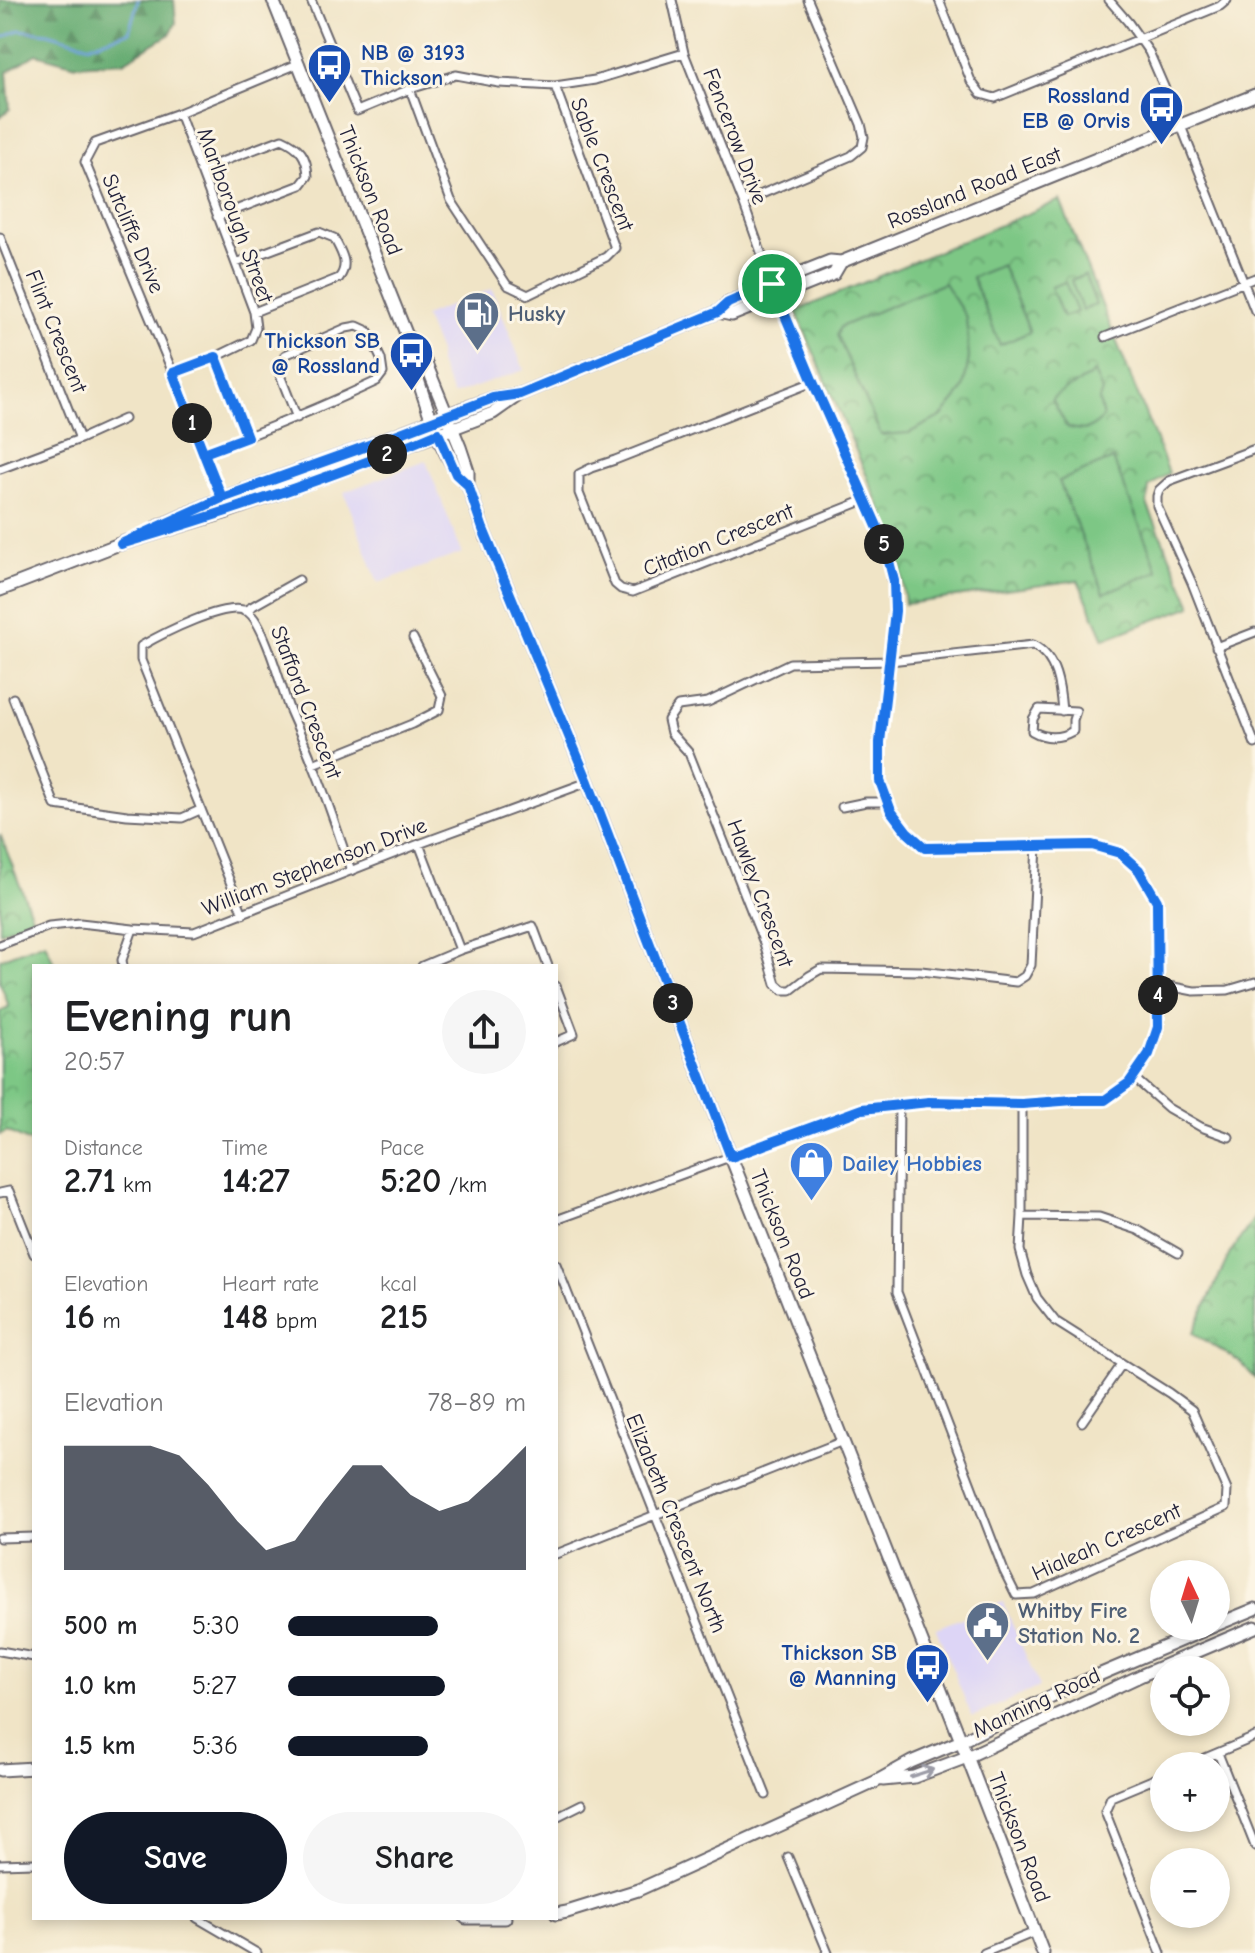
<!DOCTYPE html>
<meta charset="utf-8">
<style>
:root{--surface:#fff;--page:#f6f6f6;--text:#202124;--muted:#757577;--accent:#111827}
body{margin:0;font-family:"Comic Neue",sans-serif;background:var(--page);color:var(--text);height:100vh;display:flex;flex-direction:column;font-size:30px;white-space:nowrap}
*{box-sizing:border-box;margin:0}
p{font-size:26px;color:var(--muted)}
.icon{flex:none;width:44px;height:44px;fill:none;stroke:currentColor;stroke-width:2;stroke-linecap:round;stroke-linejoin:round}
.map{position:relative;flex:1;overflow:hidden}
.side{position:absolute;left:32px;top:964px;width:526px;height:956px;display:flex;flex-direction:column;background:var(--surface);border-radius:0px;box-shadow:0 4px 12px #0003}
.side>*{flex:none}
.needle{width:52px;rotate:356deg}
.buttons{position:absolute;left:1150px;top:1560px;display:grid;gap:16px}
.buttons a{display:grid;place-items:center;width:80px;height:80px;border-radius:50%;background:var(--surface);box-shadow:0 4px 12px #0003;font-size:40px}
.pin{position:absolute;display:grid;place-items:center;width:68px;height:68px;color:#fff;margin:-34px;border:4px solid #fff;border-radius:50%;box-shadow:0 2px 8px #0007}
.km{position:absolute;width:40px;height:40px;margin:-20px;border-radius:50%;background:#222;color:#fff;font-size:22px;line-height:40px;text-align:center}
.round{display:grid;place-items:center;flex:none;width:84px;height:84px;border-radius:42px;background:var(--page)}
.head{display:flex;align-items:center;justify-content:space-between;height:136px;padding:0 32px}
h1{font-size:44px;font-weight:700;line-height:60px}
.stats{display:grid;grid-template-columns:repeat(3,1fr);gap:12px;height:136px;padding:8px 32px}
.stats div{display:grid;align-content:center}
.stats b{font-size:34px;font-weight:700}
.stats small{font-size:22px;font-weight:400}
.stats p{font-size:22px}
.chart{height:224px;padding:16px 32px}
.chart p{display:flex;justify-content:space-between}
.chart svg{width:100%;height:144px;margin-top:8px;fill:var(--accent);opacity:.7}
.cta{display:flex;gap:16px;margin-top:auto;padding:16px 32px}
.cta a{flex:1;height:92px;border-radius:48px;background:var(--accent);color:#fff;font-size:32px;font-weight:700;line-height:92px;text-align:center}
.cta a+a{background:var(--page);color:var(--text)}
ul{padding:0 32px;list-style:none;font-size:26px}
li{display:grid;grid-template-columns:128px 96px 1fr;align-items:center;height:60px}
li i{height:20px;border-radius:10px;background:var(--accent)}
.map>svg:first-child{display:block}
</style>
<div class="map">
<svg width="1255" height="1953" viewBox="0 0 1255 1953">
<defs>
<pattern id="forest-firs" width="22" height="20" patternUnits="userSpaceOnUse" patternTransform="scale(2)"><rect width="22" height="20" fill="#66ac72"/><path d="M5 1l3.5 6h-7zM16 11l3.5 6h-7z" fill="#548c5f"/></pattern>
<pattern id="park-crowns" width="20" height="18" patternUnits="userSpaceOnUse" patternTransform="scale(2)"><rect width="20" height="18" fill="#7dc785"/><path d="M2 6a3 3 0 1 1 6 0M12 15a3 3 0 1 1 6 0" fill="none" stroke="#66a16e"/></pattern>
</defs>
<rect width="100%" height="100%" fill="#fcf5e5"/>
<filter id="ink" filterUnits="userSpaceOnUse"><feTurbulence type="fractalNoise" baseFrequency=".0125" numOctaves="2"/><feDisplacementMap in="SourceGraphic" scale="16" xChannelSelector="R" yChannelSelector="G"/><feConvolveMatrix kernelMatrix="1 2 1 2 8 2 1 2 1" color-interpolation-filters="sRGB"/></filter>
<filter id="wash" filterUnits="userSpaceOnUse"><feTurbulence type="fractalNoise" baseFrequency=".006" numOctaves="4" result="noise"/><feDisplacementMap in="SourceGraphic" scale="32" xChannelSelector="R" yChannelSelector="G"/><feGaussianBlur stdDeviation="1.8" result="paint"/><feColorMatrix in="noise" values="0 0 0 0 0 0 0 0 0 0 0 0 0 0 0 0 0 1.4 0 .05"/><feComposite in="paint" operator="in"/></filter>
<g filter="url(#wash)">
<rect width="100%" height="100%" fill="#f0e4c6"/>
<path fill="#ddd5f6" d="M492 289 524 370 453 395 439 364V352L424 316Z
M426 461 462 553 378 583 344 492Z
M1003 1602 1039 1687 972 1717 936 1628Z"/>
<path fill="url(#forest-firs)" stroke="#446756" stroke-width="2" d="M0 0H174L176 23 170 34 123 62 76 65 36 54 7 72 10 109 0 117Z"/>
<path fill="url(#park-crowns)" stroke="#507460" stroke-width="2" d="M1060 200 1169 473 1149 487 1147 504 1192 606 1104 639 1078 580 905 604 899 551 796 311Z
M0 834 33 919 0 932Z
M45 942 55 966H34V1144L7 1131 0 1134V1011L9 1007 0 982V959Z
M1255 1217V1378L1240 1362 1193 1333 1230 1253Z"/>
<path fill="#7dc785" stroke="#507460" stroke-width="2" d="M1002 265 1030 332 1000 345 972 277Z
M1085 275 1096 305 1082 310 1071 280Z
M1065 282 1077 312 1063 317 1051 287Z
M944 283 966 317 969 358 963 390 942 416 909 433 881 435 837 335 840 327Z
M1094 372 1102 391 1099 400 1103 418C1089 431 1085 432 1067 427L1052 399C1064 387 1082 384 1094 372Z
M1113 459 1158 571 1104 593 1059 481Z"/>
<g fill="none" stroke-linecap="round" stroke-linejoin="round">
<path stroke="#689fd6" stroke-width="3" d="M0 39 19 30 48 33 89 45 129 32 138 0"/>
</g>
</g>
<g filter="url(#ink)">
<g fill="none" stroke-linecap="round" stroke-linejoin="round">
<defs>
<path id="minor" d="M311 0 357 111 410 89 456 75 499 83 555 86 595 80 684 53
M939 0 971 81 981 94 995 98 1220 6 1227 0
M1109 0 1128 22 1149 52 1181 126 1255 311
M410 89 451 200 507 285 528 295 606 257 615 248 555 86
M200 170 282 139C300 147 307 156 308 176L301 185 217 217
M743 202 851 156 862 147 864 137 861 124 808 0
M0 237 80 439
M236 263 319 232 334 238C341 252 350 264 339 278L254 312
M1105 337 1255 278
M216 357 247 437
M173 373 216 357 251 340 256 328 254 312 179 113
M813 382 615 460 591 468 579 474V493L615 584 621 589 633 592 865 500
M1255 449 1169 481 1159 490 1157 496V506L1192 583 1255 744
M204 453C263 431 320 408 377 381L383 373 381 359 368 331 357 326 346 328 285 355 280 375 297 418
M0 469 80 439 124 419
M222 498 173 373 85 162 95 143 179 113 300 63
M244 611 299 580
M1216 647 1255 632
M13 698 55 805 127 815 182 818 200 810
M1039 709 1076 711 1073 720V731C1059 739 1046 739 1032 731L1033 719Z
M313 764 412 724 439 710 442 696 413 638
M842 807 866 802H887
M419 844 460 950
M1037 845 1031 965 1025 976 1016 982 921 971 821 969 809 976 791 990H783L776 984 764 943 689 753 671 733 668 720 678 706 708 702 790 663 890 661 1033 645C1057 657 1060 687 1062 711
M243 914 141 660V646C160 635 228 599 248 612 264 623 281 686 288 706 296 725 305 743 312 762 327 798 339 835 351 871
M0 945 49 926 80 923 133 929 194 932 419 844 588 782
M123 966 122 960 133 929
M422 966 460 950 533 926 548 966
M1158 984 1194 991 1228 990 1255 982
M556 986 574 1034 556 1042
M1133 1077 1168 1108 1201 1127 1229 1137
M899 1104 897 1292 1004 1571 1016 1595 1034 1594 1226 1507 1227 1490 1192 1410 1169 1393 1055 1321 1037 1298 1027 1275 1020 1250 1022 1216V1104
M0 1193 9 1191 34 1254
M1022 1216 1099 1217 1138 1230 1178 1253
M556 1220 862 1109 929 1102 1022 1104 1074 1100H1105L1129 1083 1149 1054 1158 1027 1157 901 1139 870 1120 853 1092 845 925 848C913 837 901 827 892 813 863 766 894 664 894 608 895 585 889 564 884 542L781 308 743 202 684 53 672 0
M556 1264 766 1795
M1082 1422 1122 1364
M0 1538 34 1537
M556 1554 843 1441
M0 1651 34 1657
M1218 1753 1255 1846
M1186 1766 1255 1737
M556 1817 582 1804
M788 1857 828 1953
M0 1864 34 1863
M197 1918 257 1953
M984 1953 1035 1932
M1161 1953 1105 1811 1111 1797 1164 1775"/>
<path id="secondary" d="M273 0 413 351V364C425 400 441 460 468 485
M718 312 732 315 834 274 841 262
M413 351 425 361 460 447 468 471V485L483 529 588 782 731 1157 961 1741 1043 1953
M157 527 222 498 356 450 462 409 493 398 516 395
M121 544 227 512 338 472 493 413 520 394 718 312 728 303 772 284 830 261 841 262 1255 95
M0 590 127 541
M1216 1625 1255 1609
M0 1770 34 1768
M883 1780 914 1777 967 1757 1142 1675 1255 1627
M556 1914 567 1912 638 1890 875 1782 911 1762 961 1741 1068 1688 1214 1626
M466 1918H505"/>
</defs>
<use href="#minor" stroke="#6a666c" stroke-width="11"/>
<use href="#secondary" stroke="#6a666c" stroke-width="15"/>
<use href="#minor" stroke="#fff" stroke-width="7"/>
<use href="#secondary" stroke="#fff" stroke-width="11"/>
</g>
<defs><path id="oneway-shaft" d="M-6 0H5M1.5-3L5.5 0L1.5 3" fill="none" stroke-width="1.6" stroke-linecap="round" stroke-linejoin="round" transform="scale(2)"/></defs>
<use stroke="#9c9ca7" href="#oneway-shaft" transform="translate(922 1773) rotate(-18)"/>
</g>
<g fill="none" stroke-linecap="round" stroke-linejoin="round" filter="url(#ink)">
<defs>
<path id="route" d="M772 284 728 303 718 312 520 394 493 398 356 450 222 498C204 457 189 414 173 373L216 357 247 437 204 453 222 498 121 544C228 512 335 477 438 433L456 474 468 485 483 529 588 782 731 1157 862 1109 929 1102 1022 1104 1074 1100H1105L1129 1083 1149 1054 1158 1027 1157 901 1139 870 1120 853 1092 845 925 848 907 832 891 811 880 781V742L895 611 894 581 884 542 813 382 772 284"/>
</defs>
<use href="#route" stroke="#fff" stroke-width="16"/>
<use href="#route" stroke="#1a73e8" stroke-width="10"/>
</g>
<defs>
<symbol id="bus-pin" viewBox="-11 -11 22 30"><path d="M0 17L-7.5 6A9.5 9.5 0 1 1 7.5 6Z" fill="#1a4fb4" stroke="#fcf5e5"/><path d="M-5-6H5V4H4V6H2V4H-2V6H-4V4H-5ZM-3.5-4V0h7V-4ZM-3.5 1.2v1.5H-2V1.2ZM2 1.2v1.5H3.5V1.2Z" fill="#fff"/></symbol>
<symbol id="fuel-pin" viewBox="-11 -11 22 30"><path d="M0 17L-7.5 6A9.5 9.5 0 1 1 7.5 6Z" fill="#5c6f8a" stroke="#fcf5e5"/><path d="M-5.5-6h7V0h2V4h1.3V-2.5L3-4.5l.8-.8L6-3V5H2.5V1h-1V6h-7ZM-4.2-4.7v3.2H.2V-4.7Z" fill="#fff"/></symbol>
<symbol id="shop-pin" viewBox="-11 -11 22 30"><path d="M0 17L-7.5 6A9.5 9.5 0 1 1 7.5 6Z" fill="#3f7fe0" stroke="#fcf5e5"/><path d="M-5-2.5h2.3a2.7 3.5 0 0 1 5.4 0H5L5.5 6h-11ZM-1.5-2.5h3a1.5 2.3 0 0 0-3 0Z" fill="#fff"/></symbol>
<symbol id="civic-pin" viewBox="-11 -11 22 30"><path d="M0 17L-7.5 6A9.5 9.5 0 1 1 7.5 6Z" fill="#5c6f8a" stroke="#fcf5e5"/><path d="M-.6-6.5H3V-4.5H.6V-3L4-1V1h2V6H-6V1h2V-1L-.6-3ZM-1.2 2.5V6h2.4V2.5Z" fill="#fff"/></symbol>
</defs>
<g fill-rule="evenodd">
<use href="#bus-pin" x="304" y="40" width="51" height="69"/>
<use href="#bus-pin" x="1136" y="82" width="51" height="69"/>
<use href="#fuel-pin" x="452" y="288" width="51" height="69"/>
<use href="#bus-pin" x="386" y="328" width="51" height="69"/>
<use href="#shop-pin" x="786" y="1138" width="51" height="69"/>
<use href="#civic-pin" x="962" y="1598" width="51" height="69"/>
<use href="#bus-pin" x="902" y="1640" width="51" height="69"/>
</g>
<g text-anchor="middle" stroke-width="6" stroke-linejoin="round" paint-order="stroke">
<g font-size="22" font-weight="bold" fill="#164399" stroke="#fcf5e5" text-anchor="end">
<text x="361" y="60" text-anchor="start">NB @ 3193<tspan x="361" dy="25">Thickson</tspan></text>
<text x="1130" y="103">Rossland<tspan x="1130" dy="25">EB @ Orvis</tspan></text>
<text x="380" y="348">Thickson SB<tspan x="380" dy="25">@ Rossland</tspan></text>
<text x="897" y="1660">Thickson SB<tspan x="897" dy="25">@ Manning</tspan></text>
</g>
<g font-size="22" fill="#22223b" stroke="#fcf5e5">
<text transform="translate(736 136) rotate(69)" y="8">Fencerow Drive</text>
<text transform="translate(603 164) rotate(69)" y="8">Sable Crescent</text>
<text transform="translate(974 187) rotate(-22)" y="8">Rossland Road East</text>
<text transform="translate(371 190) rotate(68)" y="8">Thickson Road</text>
<text transform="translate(236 215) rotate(70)" y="8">Marlborough Street</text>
<text transform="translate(134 233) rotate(67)" y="8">Sutcliffe Drive</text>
<text transform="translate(57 331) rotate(68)" y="8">Flint Crescent</text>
<text transform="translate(718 539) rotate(-22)" y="8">Citation Crescent</text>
<text transform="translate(307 702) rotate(69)" y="8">Stafford Crescent</text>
<text transform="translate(314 866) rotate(-21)" y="8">William Stephenson Drive</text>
<text transform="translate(761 893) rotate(70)" y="8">Hawley Crescent</text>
<text transform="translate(783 1234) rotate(68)" y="8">Thickson Road</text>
<text transform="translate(677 1523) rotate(68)" y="8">Elizabeth Crescent North</text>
<text transform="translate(1106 1541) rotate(-24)" y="8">Hialeah Crescent</text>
<text transform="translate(1036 1702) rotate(-25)" y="8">Manning Road</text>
<text transform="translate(1020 1837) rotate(69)" y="8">Thickson Road</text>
</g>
<g font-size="22" font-weight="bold" fill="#4e5e75" stroke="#fcf5e5" text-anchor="start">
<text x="508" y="321">Husky</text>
<text x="1018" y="1618">Whitby Fire<tspan x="1018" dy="25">Station No. 2</tspan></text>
</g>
<g font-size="22" font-weight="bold" fill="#366cbe" stroke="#fcf5e5" text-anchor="start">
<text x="842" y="1171">Dailey Hobbies</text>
</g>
</g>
</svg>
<div class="buttons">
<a><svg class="needle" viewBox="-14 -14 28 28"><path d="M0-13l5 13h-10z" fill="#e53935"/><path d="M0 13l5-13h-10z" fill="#757577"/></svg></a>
<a><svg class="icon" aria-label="locate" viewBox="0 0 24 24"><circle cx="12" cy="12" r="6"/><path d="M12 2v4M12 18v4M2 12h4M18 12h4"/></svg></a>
<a>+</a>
<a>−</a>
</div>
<div class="pin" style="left:772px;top:284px;background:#1e9e55"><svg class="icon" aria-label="arrive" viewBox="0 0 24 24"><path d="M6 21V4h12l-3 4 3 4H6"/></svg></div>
<b class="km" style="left:192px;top:423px">1</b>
<b class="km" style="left:387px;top:454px">2</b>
<b class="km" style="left:673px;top:1003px">3</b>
<b class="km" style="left:1158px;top:995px">4</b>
<b class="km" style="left:884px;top:544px">5</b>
<section class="side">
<div class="head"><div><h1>Evening run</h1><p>20:57</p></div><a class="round"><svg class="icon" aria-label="share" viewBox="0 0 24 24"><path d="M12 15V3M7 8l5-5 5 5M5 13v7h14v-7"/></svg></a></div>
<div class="stats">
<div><p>Distance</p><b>2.71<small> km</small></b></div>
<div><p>Time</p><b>14:27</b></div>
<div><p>Pace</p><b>5:20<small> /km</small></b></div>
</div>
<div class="stats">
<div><p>Elevation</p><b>16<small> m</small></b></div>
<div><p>Heart rate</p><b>148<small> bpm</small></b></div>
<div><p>kcal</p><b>215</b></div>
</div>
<div class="chart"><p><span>Elevation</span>78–89 m</p>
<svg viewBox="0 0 160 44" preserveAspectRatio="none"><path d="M0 44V6L10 6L20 6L30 6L40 9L50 18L60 29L70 38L80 35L90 23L100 12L110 12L120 21L130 26L140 23L150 15L160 6V44z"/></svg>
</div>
<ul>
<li><b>500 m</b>5:30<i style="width:63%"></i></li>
<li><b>1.0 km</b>5:27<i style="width:66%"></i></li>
<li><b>1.5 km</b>5:36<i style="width:59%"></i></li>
</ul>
<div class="cta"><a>Save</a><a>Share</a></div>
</section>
</div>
